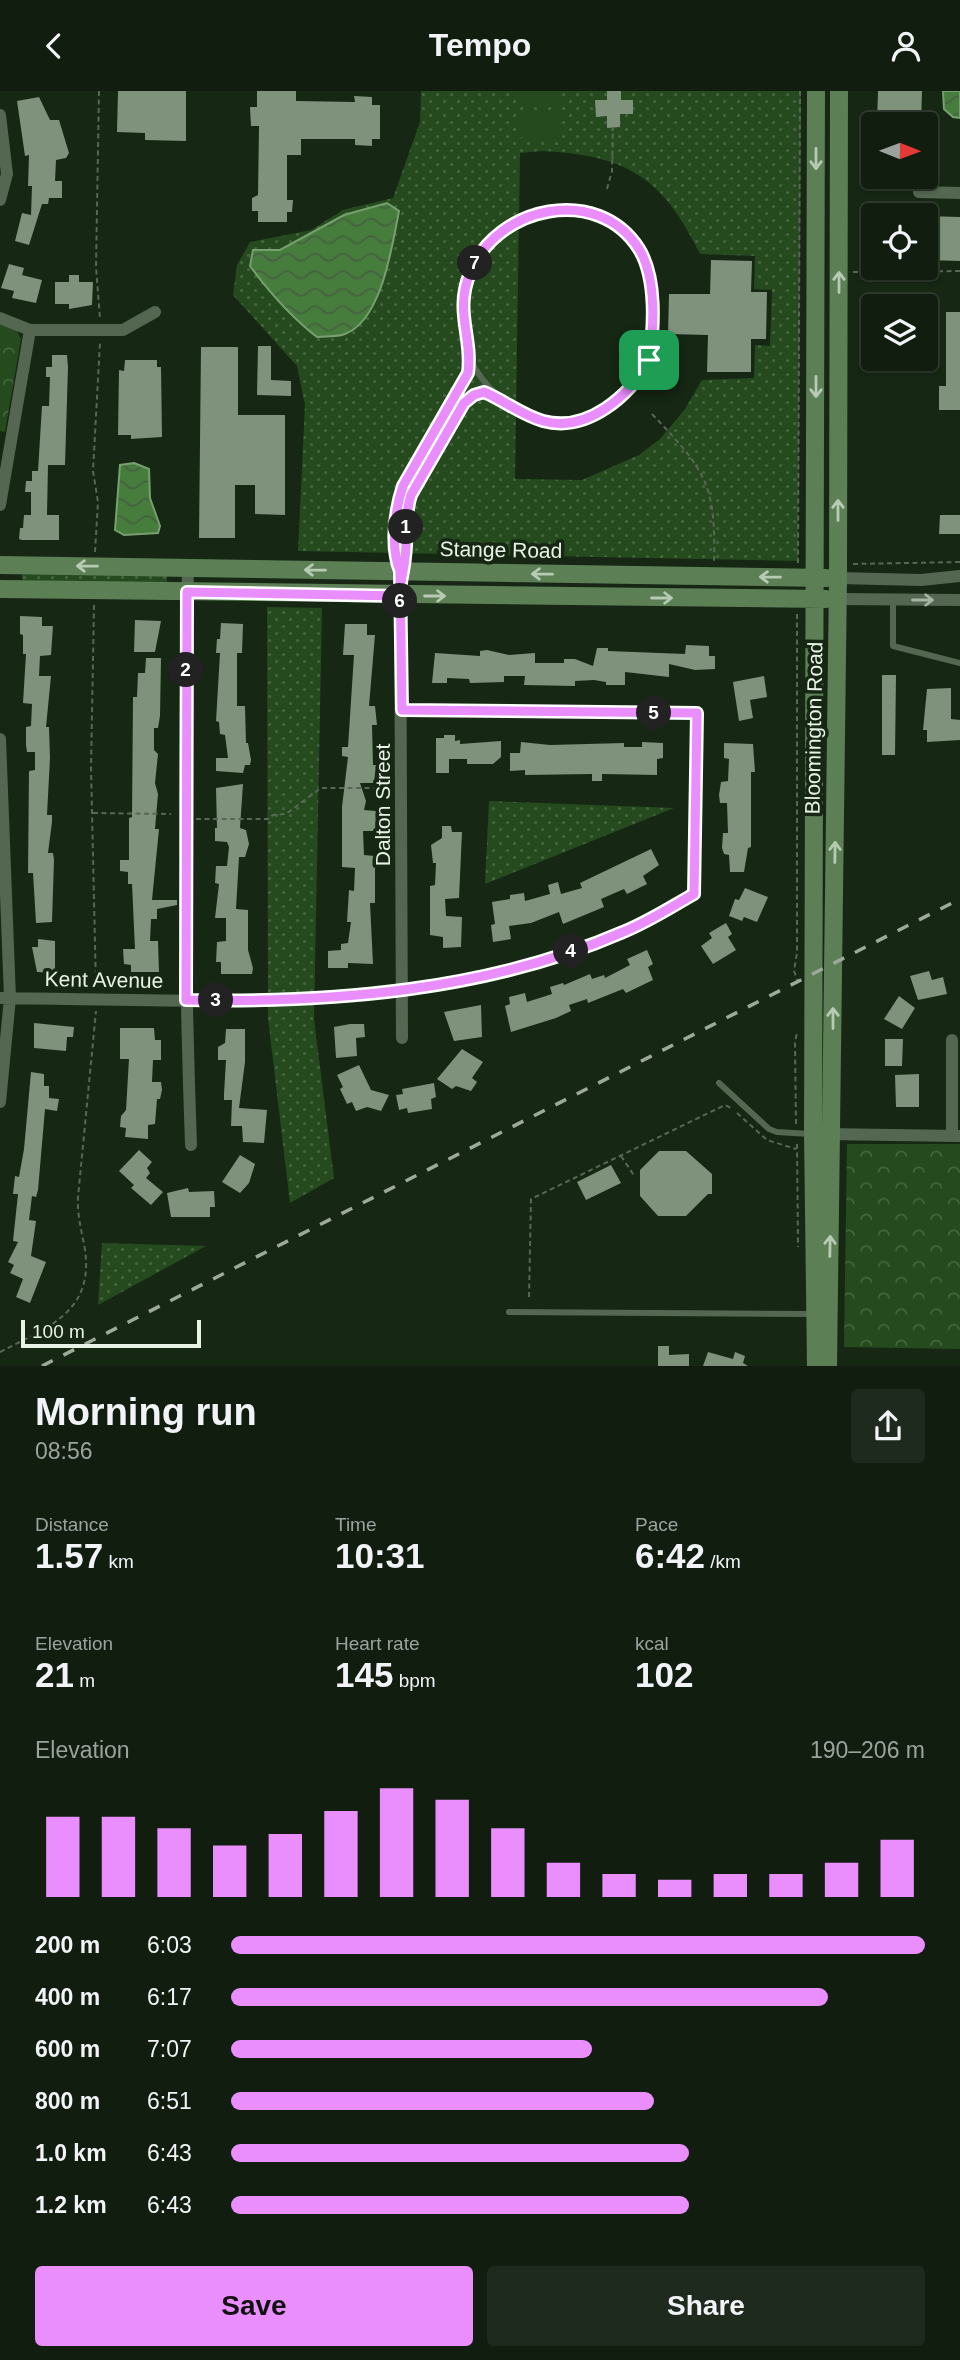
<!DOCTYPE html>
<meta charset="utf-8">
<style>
:root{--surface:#101d0f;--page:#1e2a1d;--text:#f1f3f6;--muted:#9ca29e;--line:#303b2f;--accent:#ea8dfd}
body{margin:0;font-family:Helvetica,sans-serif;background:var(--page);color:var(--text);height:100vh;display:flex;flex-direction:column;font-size:26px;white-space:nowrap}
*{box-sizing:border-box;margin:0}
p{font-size:23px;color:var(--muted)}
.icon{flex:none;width:38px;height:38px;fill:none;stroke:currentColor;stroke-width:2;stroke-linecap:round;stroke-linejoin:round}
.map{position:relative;height:1275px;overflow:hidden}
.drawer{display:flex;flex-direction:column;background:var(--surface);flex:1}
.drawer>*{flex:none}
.needle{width:46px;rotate:91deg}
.buttons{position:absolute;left:861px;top:21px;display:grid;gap:14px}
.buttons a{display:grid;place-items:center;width:77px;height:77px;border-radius:7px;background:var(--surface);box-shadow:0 2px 5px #0004,0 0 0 2px var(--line);font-size:35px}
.scale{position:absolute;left:21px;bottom:18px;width:180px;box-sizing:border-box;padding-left:7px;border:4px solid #e8f3e6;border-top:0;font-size:19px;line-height:24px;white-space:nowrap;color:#e8f3e6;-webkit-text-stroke:5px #162714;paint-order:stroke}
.pin{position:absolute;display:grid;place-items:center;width:60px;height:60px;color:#fff;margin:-30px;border-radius:14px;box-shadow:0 4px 10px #0006}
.km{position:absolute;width:35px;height:35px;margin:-18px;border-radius:50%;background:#222;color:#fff;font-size:19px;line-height:35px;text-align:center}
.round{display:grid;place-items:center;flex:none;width:74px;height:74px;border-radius:7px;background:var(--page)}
.summary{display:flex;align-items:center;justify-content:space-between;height:119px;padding:0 35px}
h1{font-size:38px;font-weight:800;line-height:52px}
.metrics{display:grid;grid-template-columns:repeat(3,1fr);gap:10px;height:119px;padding:7px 35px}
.metrics div{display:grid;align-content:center}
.metrics b{font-size:35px;font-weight:800}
.metrics small{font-size:19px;font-weight:400}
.metrics p{font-size:19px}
.chart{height:196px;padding:14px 35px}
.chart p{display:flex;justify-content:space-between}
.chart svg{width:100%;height:126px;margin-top:7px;stroke:var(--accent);stroke-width:6}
.action{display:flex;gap:14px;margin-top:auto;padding:14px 35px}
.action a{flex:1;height:80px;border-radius:7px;background:var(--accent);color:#111;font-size:28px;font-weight:800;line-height:80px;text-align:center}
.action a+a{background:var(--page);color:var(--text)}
ul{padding:0 35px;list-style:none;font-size:23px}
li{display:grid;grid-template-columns:112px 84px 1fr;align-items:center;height:52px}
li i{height:18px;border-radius:9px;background:var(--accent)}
header{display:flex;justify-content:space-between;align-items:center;height:91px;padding:0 35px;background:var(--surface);font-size:32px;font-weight:800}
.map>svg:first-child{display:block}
</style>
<header><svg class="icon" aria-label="back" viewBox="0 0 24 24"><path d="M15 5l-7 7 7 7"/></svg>Tempo<svg class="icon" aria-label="person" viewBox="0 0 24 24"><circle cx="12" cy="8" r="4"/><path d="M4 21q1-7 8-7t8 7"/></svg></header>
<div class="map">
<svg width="960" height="1275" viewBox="0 0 960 1275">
<defs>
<pattern id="grass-dots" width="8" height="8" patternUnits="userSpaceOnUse" patternTransform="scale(1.75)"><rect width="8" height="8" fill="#254a1e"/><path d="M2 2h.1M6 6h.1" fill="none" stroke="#45653f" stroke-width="1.8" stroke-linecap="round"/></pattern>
<pattern id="park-crowns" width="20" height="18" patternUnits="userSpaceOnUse" patternTransform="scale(1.75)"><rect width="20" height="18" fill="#254a1e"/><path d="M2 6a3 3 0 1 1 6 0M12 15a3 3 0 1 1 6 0" fill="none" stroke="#45653f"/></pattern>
<pattern id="water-waves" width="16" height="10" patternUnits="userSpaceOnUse" patternTransform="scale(1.75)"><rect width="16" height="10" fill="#467c3c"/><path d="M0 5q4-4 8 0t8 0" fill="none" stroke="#466240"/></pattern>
</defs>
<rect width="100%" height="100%" fill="#162714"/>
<path fill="url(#grass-dots)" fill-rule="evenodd" d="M421 0H801L798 470 298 460 305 314 297 275 233 204 237 174 250 151 311 139 343 119 393 107 420 31ZM542 60C627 64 663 87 700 163L755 165 754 198 772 199 770 255 755 254 754 287 702 289 685 318 660 348 639 364 582 389 515 388 520 62Z
M22 482 167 484V493L22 490Z
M267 516 322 517 314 928 334 1087 290 1112 268 927Z
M489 710 674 717 485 793Z
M102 1152 206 1155 98 1214Z"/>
<path fill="url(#park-crowns)" d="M0 233 17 240 21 248 5 341 0 340Z
M847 1053H960V1258L844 1256Z"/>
<path fill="#254a1e" d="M520 0H562V13L520 12Z
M520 22 562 23 561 48 519 46Z"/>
<path fill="url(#water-waves)" stroke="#77a06f" stroke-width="2" d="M943 0H960V27L953 26 944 18Z
M387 112 399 120C392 155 382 229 345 243 337 246 326 245 317 246 291 226 270 202 250 175L253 159H280L344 124Z
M134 372 149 378 150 407 160 435 158 442 124 444 115 439 120 374Z"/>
<path fill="#7f927b" d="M118 0H186V50L145 49V42L117 41Z
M257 0H296V10L355 11 354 5 372 6V14H380V48H372V55L355 54V48H301V64H287V109H293L292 121H287V131H258V120H252V107L258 104 259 35H251L250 16H257Z
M607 0H621V9H633V23H620V36L607 37V25L596 26 595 9H607Z
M878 0H922L921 33H877Z
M39 6 50 29H59L69 62 66 67 56 69 55 90H62V107H49L48 113H42L29 154 15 150 22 122 31 124 32 95H28L29 64 25 65 17 10Z
M926 125 960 126V170L926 169Z
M711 169 752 170 751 201H767L766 248H751V281H707L708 244 668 243 669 203H710Z
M9 173 24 177 22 184 42 189 36 212 12 207 14 200 1 197Z
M69 184H79V191H93L92 214 69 218V213H55V191H69Z
M946 221H960V319H939V295H946Z
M258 255H271V289L291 290V305L257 304Z
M201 256H238V324H285V424L255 423V394H235V447H199Z
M52 264H67L68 276 65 374H48L47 424H59V449H22L19 448 20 437H23L24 424H31V401H25L26 390H32V380H38L42 315H49L50 286H46V276H52Z
M125 269H157V276H161L162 346 131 348V344H118L119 279 124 280Z
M940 424H960V443H939Z
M20 525 42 526V535H53L51 564 40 565 39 585H51L46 636H49L50 667 47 724H52V731L48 762H53L54 769 52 831 36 832 33 782H28L29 680 35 679V661H27L26 654V636L31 635 32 613 23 612 26 563H23V544L20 543Z
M135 529 161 530 155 561H134Z
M221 532 243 533 242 562H237V615H245L246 652H248L251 669 250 674H245L243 682 216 680V667H228L225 644 220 643 219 631 216 630 220 562H216L217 548H220Z
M345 533H367V544H375L369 615H375L377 634H372L373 674H376L374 692H360L366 710 364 719 376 720 375 740H363L364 764 375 765V812H370L373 873 348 872V877H328V860L341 859V853L348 852 351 831H347L349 799 354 800 355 777 342 776V716L348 666 342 665V656H348L354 564H343Z
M686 554 709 555V565H715V578L695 579 669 573V586L625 581V594H606V591L594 589 575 590V595L524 594 525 585H504V591L470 592 469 588 447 587V592H432L435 562 480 565V560L487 559 509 564 535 562V572H564V568H575L593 575 597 557H608V560L685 563Z
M146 567H161L160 625 158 637H154V659L158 663 155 692 158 703 155 738H159L152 809H177V814L157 818V828H151L150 850H158L159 881H131V874L124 873 123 858H135L132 793H128V781L120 780V769H129V727L132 726 133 606H137L138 582H145Z
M882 584H896L895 664H882Z
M764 585 767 606 750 609 753 627 739 630 733 591Z
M951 597V628L960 629V649L927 651V639H923L927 598Z
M444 644H455V650L460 649V653L501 650V666L493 673H467V668H449V682H436V647H444Z
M521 651 550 654 624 652V656H642V651L663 652V667L657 668V684L602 683V690H592V683L525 684V679L510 680V662H520Z
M724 652 753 653 755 681H751V756L748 757 744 781H730L729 764 724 763 722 757 723 742H728L727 712H720L719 704 721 691 728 690 729 668 724 667Z
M243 693 240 737 246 739 249 753 245 766H239L236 818 248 819V859L253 877 252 883H221V871H216L217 851 226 850V827H215L219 793 215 792 216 775H227L229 756 227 751 215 750V737H217L216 697Z
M442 735H451L452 741H462L459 807 445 808 446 825 462 826 461 856 443 857V846L430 844V795L435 794 436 772H433L431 754 442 747Z
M651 758 659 774 643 785 647 793 627 803 624 798 601 808 604 816 563 833 559 821 531 832 509 835 511 848 493 851 491 834 495 833 492 811 510 808V804L524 802 525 810 550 803 548 794 558 791 561 803 582 797 580 792Z
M745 797 768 806 757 831 744 826 742 830 729 825 735 808 739 809Z
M726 832 732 843 728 846 736 859 713 873 701 855 712 847 709 842Z
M38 848 55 850V882L37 881 32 856H38Z
M647 859 653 873 648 876 653 889 626 902 623 898 588 912 587 908 569 914 571 920 556 927 511 941 505 915 510 913 509 906 525 902 527 911 552 903 550 896 563 892 564 894 590 883 592 888 604 884 605 887 630 874 627 868Z
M929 880 932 889 943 886 947 903 918 909 910 885Z
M899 905 915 917 902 938 884 928Z
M481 914 482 946 454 950 444 921Z
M34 932 74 936 73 946H67L66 960 34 957Z
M350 933H364L365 946 356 947 357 965 336 967 334 936Z
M120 937H154L155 949H161V969H153L152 991H161L162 999 160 1008H157L155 1033 148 1034V1048L125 1046 126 1037 120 1036 121 1025 126 1019 129 968H120Z
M226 938H245V971L239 1017 267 1019 264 1052 243 1051 242 1035H231L232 1009H224V1003L226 969H218V956L225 952Z
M885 948H903L902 975H885Z
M462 958 483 971 472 987 477 991 471 1000 456 995 452 998 437 988Z
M359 974 371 999 389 1004 381 1020 367 1016 356 1020 352 1011 347 1013 340 998 343 996 337 984Z
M31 981 44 983V995H49V1007L59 1008 57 1020 45 1018 38 1099 36 1106 32 1105 29 1129 36 1130 31 1165 46 1171 30 1212 16 1206 23 1188 10 1182 14 1174 8 1171 18 1151 13 1150 18 1103H13L15 1085 19 1086 24 1058Z
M919 983V1016H896L895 984Z
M434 992 436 1006 431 1008 432 1018 408 1022 407 1017 399 1019 396 1004 403 1003 402 998Z
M139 1059 152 1071 147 1077 150 1082 146 1087 163 1101 151 1114 131 1097 134 1094 119 1080Z
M659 1060H686L712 1083V1103H708L686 1125H658L640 1105V1079Z
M240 1064 255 1073 249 1092 240 1102 222 1091Z
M611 1074 621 1092 586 1109 577 1091Z
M188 1097 189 1101 214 1100 215 1116H210V1126H171L167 1102Z
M658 1255H669V1264L689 1263V1275H658Z
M708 1261 733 1268 735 1261 745 1265 743 1272 748 1275H703Z"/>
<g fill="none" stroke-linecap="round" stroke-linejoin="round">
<path stroke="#586756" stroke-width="2" stroke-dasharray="5 3.5" stroke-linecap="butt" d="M99 0 96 176 100 228
M607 98 612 80 613 37
M853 181 960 180
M652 323C705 379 716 392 714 471
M95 461 98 411 93 380 100 251
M798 472 800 0
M853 473 960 471
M94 514 91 677 96 897
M797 523V862L794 880 798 891
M93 722 171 723
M196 728H268L273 724 286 723 321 697H387
M737 1022 767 1049 796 1058
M796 1033 795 952 797 941
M797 1053 798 1156
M621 1065 635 1086
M529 1206 531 1108 725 1014 733 1018
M0 1261C46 1237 94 1222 85 1159 82 1141 77 1125 78 1106L96 920"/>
<path stroke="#546751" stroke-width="6" d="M402 478C412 457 404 428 411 404L464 311 484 301C505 310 524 327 546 331 586 337 634 308 649 270 653 259 651 245 651 233 651 209 652 183 641 160 633 146 619 137 605 130 521 83 431 189 471 270 478 285 489 296 500 308
M400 479C389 456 396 418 403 395L468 282 470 268
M893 509V555L960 572
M719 992 769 1038 777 1041 810 1043
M509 1221 813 1223"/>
<path stroke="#546751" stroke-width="12" d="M0 24 7 83 0 109
M919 101 960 102
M0 227 30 239H123L155 221
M0 414 30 239
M188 477C183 669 184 862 191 1054
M400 480 402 947
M838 487 921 489 960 485
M838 508 960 509
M0 648 10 907 0 1011
M0 907C209 909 426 926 623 841 647 831 671 816 694 803L697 622 402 619
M952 949V1045
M824 1043 960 1045"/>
<path stroke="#5c7f56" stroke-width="18" d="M0 474 826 487
M0 498 826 508
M816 1275 813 1043 816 0
M828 1275 838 487 839 0"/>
<path stroke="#9daa9b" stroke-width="3.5" stroke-dasharray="12 12" stroke-linecap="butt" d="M42 1275 960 808"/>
</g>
<defs><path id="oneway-shaft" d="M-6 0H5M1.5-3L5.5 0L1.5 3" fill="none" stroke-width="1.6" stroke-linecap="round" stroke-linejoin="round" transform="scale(1.75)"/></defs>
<g stroke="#b7cab4">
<use href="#oneway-shaft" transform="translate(816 68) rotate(90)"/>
<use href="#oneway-shaft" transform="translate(839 191) rotate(-90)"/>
<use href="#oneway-shaft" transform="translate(816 296) rotate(90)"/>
<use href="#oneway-shaft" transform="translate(838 419) rotate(-90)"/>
<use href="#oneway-shaft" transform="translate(87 475) rotate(-179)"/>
<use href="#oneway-shaft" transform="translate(315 479) rotate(-179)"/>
<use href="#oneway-shaft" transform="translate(542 483) rotate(-179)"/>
<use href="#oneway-shaft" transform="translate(770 486) rotate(-179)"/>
<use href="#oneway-shaft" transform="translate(435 505)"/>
<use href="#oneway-shaft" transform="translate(662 507)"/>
<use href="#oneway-shaft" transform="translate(835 761) rotate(-89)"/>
<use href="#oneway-shaft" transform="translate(833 927) rotate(-90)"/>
<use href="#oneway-shaft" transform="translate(830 1155) rotate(-89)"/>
</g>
<use stroke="#a5b4a3" href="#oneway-shaft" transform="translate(923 509)"/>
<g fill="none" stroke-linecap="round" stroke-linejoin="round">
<defs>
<path id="route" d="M649 269C630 305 587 342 543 330 522 324 505 310 484 301L474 304 464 312 411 404C404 425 408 445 405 466 404 480 400 488 400 505L187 501 186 909C332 912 487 900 623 841 648 831 671 816 694 803L697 622 402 619 400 480C390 456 395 419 403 395L468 282C473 246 454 221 470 182 496 115 598 93 639 158 657 187 654 237 649 269"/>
</defs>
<use href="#route" stroke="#fff" stroke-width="14"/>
<use href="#route" stroke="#ea8dfd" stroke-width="9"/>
</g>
<g text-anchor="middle" stroke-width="7" stroke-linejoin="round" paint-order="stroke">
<g font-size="21" fill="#e8f3e6" stroke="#162714">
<text transform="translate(501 459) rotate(1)" y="7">Stange Road</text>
<text transform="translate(814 637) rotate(-89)" y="7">Bloomington Road</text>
<text transform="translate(383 714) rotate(-90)" y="7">Dalton Street</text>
<text transform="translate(104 889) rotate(1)" y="7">Kent Avenue</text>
</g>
</g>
</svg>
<div class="buttons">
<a><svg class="needle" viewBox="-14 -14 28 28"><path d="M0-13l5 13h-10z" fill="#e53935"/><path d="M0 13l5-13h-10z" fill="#9ca29e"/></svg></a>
<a><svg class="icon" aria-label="locate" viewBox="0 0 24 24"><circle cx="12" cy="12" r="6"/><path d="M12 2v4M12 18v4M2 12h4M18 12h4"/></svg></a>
<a><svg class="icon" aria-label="layers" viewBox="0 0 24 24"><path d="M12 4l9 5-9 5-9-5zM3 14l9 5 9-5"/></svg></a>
</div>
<div class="scale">100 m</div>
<div class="pin" style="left:649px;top:269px;background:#1e9e55"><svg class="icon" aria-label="arrive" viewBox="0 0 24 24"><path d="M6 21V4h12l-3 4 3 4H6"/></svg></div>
<b class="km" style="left:406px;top:436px">1</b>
<b class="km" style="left:186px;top:579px">2</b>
<b class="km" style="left:216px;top:909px">3</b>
<b class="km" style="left:571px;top:860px">4</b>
<b class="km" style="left:654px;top:622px">5</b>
<b class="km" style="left:400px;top:510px">6</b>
<b class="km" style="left:475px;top:172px">7</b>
</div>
<section class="drawer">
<div class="summary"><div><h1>Morning run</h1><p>08:56</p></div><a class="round"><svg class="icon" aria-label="share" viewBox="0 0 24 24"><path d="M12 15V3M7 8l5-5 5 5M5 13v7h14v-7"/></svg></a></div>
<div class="metrics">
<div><p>Distance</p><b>1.57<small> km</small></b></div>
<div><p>Time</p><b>10:31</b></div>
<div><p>Pace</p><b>6:42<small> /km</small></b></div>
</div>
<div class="metrics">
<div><p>Elevation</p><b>21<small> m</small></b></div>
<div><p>Heart rate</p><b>145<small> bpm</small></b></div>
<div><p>kcal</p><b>102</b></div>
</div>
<div class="chart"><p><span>Elevation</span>190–206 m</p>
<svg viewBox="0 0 160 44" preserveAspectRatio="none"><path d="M5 44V16M15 44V16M25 44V20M35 44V26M45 44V22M55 44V14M65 44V6M75 44V10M85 44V20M95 44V32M105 44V36M115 44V38M125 44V36M135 44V36M145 44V32M155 44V24"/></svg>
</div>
<ul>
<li><b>200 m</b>6:03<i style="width:100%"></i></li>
<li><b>400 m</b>6:17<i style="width:86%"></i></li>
<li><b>600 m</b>7:07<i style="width:52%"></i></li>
<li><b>800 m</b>6:51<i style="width:61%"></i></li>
<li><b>1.0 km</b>6:43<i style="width:66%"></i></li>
<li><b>1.2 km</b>6:43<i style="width:66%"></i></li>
</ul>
<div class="action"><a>Save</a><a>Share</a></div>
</section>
